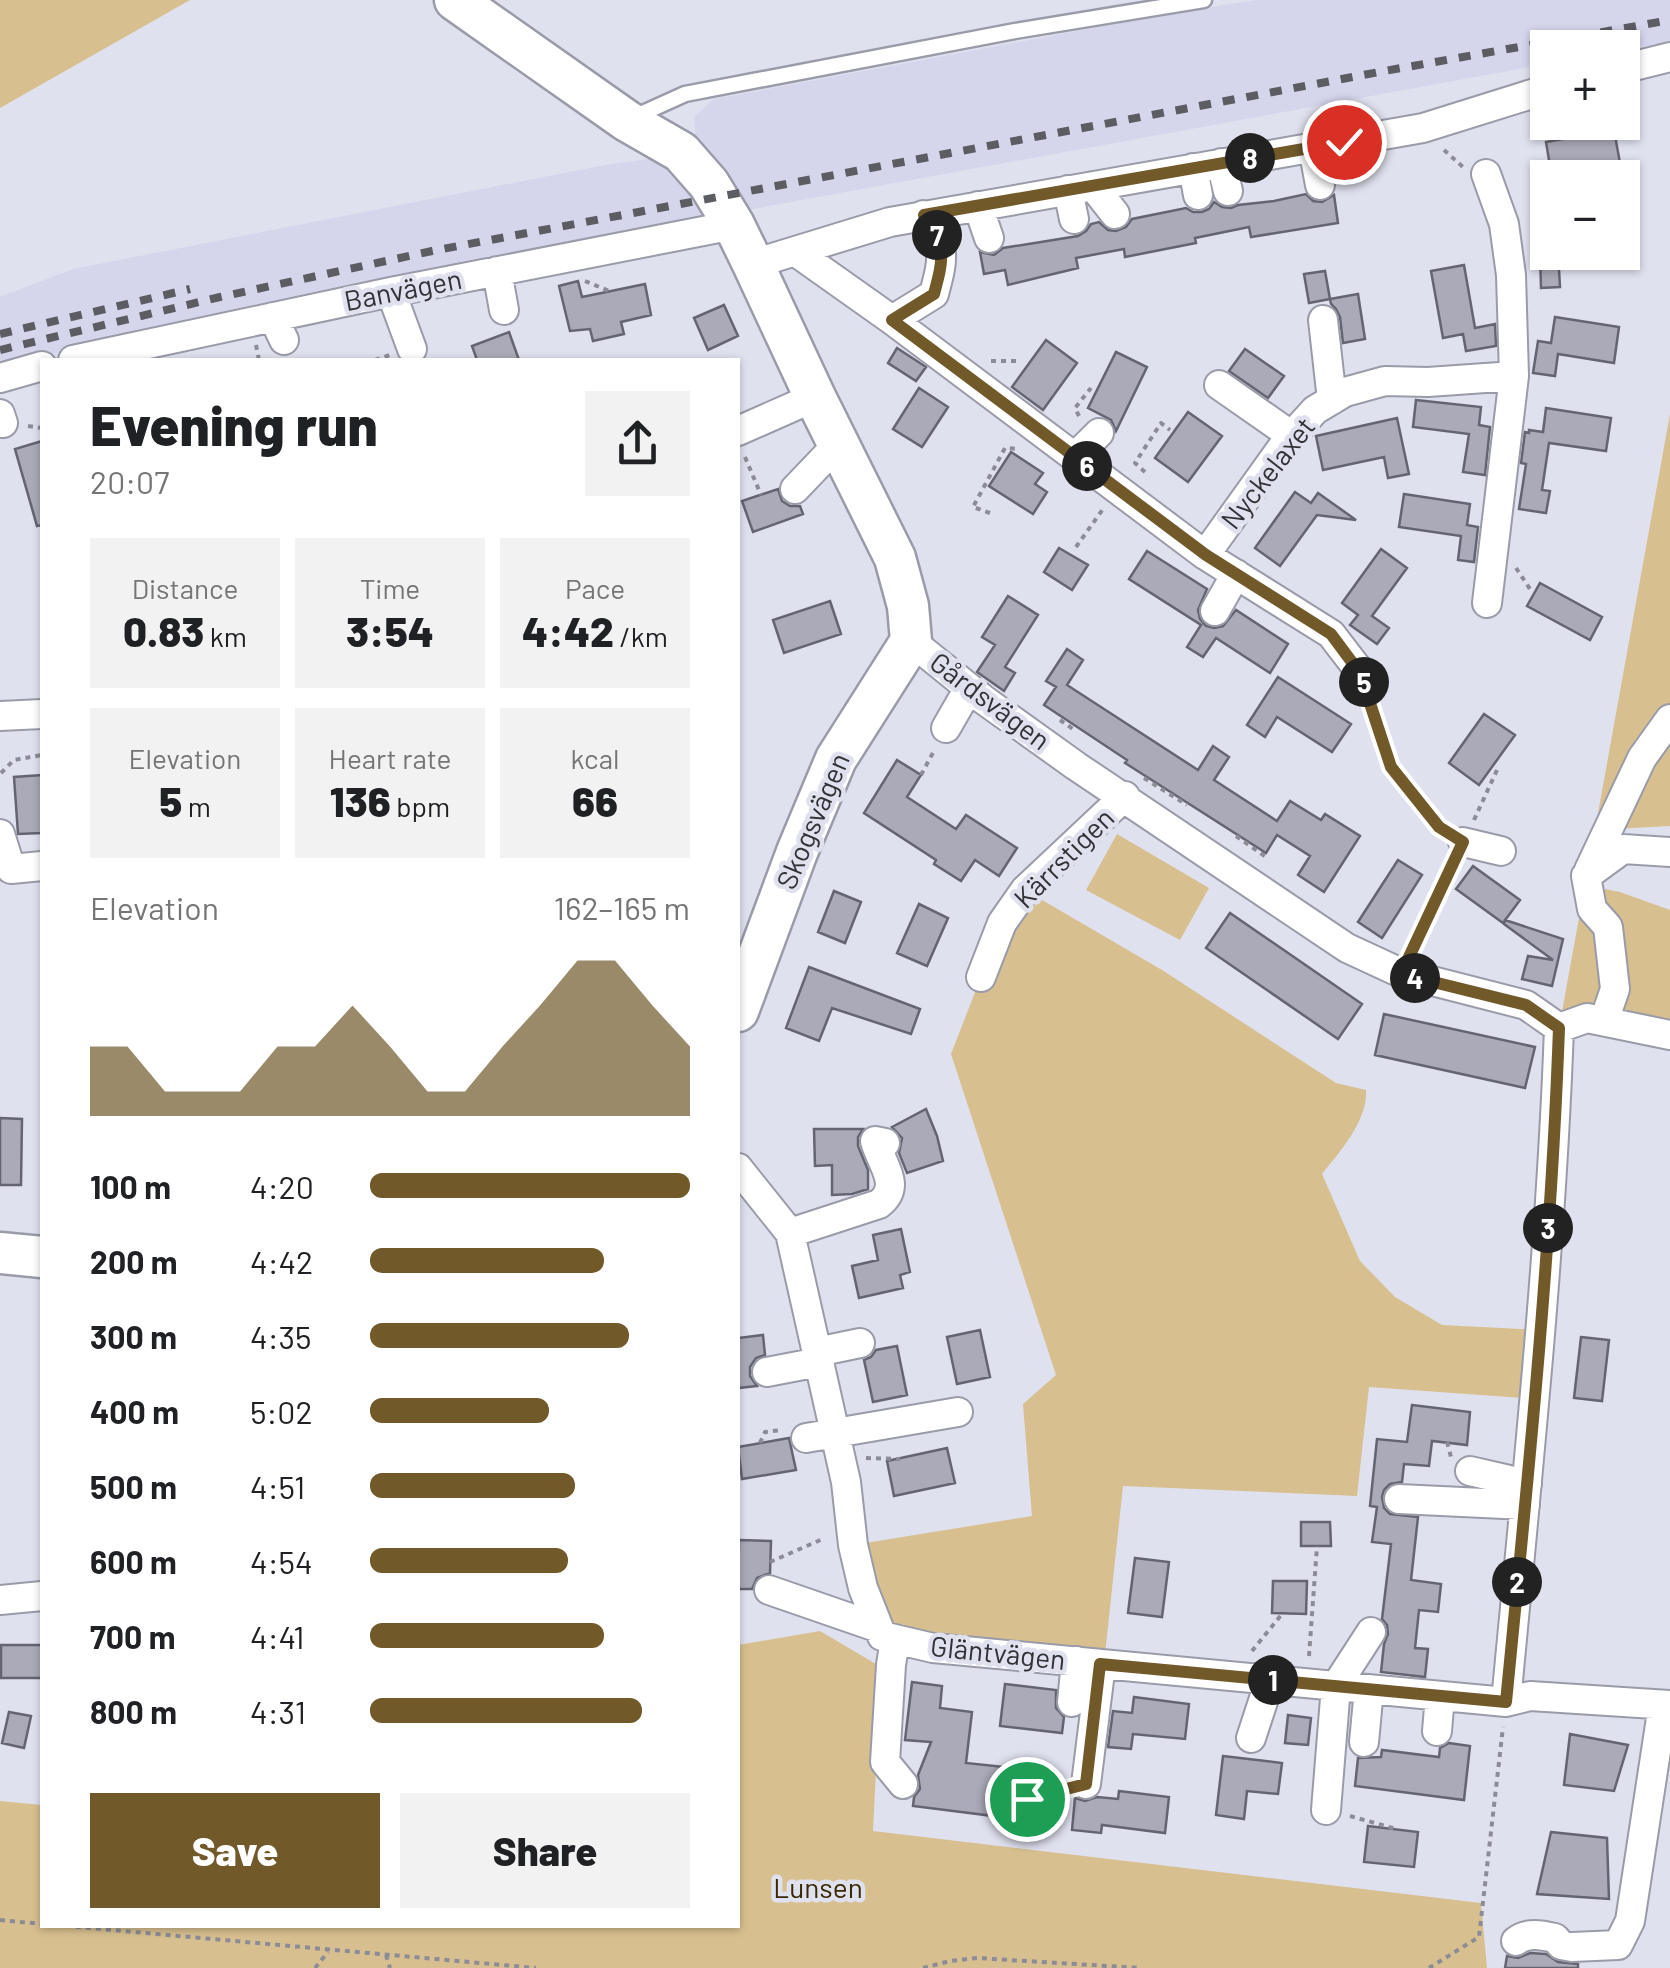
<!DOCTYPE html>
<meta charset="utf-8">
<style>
:root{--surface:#fff;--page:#f2f2f2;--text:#202124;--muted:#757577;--accent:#71592a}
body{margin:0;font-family:Barlow,sans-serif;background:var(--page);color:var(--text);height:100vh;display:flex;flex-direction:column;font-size:38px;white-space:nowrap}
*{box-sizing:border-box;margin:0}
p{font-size:32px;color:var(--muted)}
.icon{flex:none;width:55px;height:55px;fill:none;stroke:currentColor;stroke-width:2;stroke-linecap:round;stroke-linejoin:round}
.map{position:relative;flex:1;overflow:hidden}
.details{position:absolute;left:40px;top:358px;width:700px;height:1570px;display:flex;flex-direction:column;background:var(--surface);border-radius:0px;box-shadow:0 2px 8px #0004}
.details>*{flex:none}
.fabs{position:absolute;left:1530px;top:30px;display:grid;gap:20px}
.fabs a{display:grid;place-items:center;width:110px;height:110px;border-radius:0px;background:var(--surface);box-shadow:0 2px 8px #0004;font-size:50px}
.pin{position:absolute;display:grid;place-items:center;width:85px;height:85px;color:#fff;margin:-42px;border:5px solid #fff;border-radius:50%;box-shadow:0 2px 10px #0007}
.km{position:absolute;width:50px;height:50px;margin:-25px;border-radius:50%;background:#222;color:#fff;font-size:28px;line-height:50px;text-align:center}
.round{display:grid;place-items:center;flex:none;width:105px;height:105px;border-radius:0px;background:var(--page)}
.summary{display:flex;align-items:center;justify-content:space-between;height:170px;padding:0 50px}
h1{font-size:55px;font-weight:800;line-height:75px}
.metrics{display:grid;grid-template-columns:repeat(3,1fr);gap:15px;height:170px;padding:10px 50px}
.metrics div{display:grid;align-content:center;border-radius:0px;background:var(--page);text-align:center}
.metrics b{font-size:42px;font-weight:800}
.metrics small{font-size:28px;font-weight:400}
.metrics p{font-size:28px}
.chart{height:280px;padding:20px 50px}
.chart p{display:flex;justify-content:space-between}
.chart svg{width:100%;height:180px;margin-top:10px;fill:var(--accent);opacity:.7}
.primary-button{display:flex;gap:20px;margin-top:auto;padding:20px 50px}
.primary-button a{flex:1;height:115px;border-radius:0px;background:var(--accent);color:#fff;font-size:40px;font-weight:800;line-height:115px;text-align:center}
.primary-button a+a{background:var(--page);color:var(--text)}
ul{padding:0 50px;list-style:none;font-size:32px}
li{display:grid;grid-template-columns:160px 120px 1fr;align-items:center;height:75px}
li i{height:25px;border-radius:12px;background:var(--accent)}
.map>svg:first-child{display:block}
</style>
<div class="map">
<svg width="1670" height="1968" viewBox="0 0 1670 1968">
<rect width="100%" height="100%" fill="#e0e1ef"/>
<path fill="#d5d6ec" d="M1256 0H1670V41L1623 50 1622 48H1548L1547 64 742 211 696 142 694 117 714 99 1179 12Z
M662 157 712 217 0 365V297L73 269 605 165Z"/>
<path fill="#d7bf8f" d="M0 0H190L0 108Z
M1670 414V826L1595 830Z
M1117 834 1209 888 1180 940 1086 890Z
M1585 885 1620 892 1670 910V1035L1559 1028Z
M1025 890 1162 970 1336 1083 1366 1090C1368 1120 1340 1152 1322 1174L1360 1261 1395 1297 1442 1325 1540 1330 1535 1399 1369 1387 1357 1496 1123 1486 1104 1664 882 1636 853 1545 1032 1516 1023 1404 1056 1375 951 1054 1002 923Z
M820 1631 881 1667 873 1831 1481 1903 1487 1968H0V1801L42 1805V1925H738V1645Z"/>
<path fill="#aaaab8" stroke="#656572" stroke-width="2.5" d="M1614 130 1620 163 1570 171 1571 178H1552L1546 142Z
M1306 194 1313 201 1322 202 1334 195 1338 223 1251 237 1249 227 1195 238 1196 243 1125 257 1124 249 1076 258 1078 268 1008 285 1005 270 984 274 980 252 994 255 1003 248 1078 236 1086 231 1091 224 1099 222 1108 230 1116 231 1126 227 1132 219 1186 208 1193 212H1202L1209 209 1214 202 1222 207 1231 208 1238 205 1274 201Z
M1540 252H1558L1560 287 1541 288Z
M1464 265 1475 328 1495 324 1496 346 1466 351 1463 334 1443 338 1431 271Z
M1325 271 1330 299 1309 303 1304 274Z
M578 281 582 297 645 284 651 315 621 322 624 334 593 341 590 329 570 331 559 286Z
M1358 294 1365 339 1343 343 1340 317 1336 309 1331 304 1330 299Z
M724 305 738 336 708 350 694 318Z
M1555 317 1619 327 1614 363 1558 354 1555 376 1533 373 1538 341 1551 343Z
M509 332 519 360H477L472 346Z
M1046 340 1077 363 1043 410 1012 387Z
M897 348 926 367 916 381 888 363Z
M1245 349 1284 376 1268 398 1229 371Z
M1116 352 1147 367 1116 431 1111 420 1088 408Z
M919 388 948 407 922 447 893 429Z
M1416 400 1481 407 1479 425 1490 427 1485 475 1463 472 1469 434 1413 427Z
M1546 408 1611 418 1606 451 1549 443 1542 490 1550 491 1546 513 1519 509 1526 464 1521 463 1525 432 1529 433V430L1543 432Z
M1188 412 1222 436 1188 482 1155 458Z
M1397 418 1409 474 1388 478 1384 457 1323 470 1316 436Z
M42 441V525L37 526 15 449Z
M1011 452 1043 473 1035 484 1047 492 1033 514 989 486Z
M778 489 782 501 790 506H800L803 514 753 532 742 501Z
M1295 492 1311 503 1318 493 1356 520 1317 515 1280 566 1255 548Z
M1404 494 1470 504 1467 525 1478 527 1474 562 1458 560 1461 536 1399 527Z
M1059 548 1088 565 1072 590 1044 572Z
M1381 549 1407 568 1372 616 1389 628 1377 644 1350 625 1358 615 1342 603Z
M1147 551 1207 589 1198 610 1200 619 1206 626 1214 628 1223 626 1236 610 1288 644 1270 673 1216 638 1203 657 1187 647 1201 625 1129 579Z
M1540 583 1602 617 1590 640 1527 606Z
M1008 596 1038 615 1005 667 1015 673 1004 691 977 672 995 645 982 637Z
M830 601 841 634 784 653 773 620Z
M1067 649 1083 660 1067 685 1198 770 1213 746 1229 757 1214 780 1277 821 1290 801 1321 820 1325 814 1360 836 1324 892 1298 875 1310 856 1277 835 1266 853 1125 763 1127 760 1044 705 1056 687 1046 681Z
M1278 677 1351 724 1332 752 1277 717 1265 737 1247 725Z
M1484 714 1515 735 1479 785 1449 763Z
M897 760 921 775 907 797 956 829 966 815 1017 848 999 876 975 860 961 881 934 864 936 860 864 813Z
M42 775V833L18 834 14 777Z
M1398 860 1422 875 1382 938 1358 922Z
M1473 866 1520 900 1503 923 1456 889Z
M834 891 861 902 845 943 818 932Z
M919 904 948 918 927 966 897 953Z
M1230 913 1362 1004 1338 1039 1206 948Z
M1505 920 1563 939 1552 986 1522 979 1528 956 1553 960 1504 924Z
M809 967 920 1009 911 1034 832 1008 819 1041 786 1028Z
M1384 1014 1535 1047 1525 1088 1375 1055Z
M926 1109 937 1136 943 1161 907 1173 899 1153 902 1138 892 1127Z
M0 1118 22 1119 21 1185H0Z
M814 1129H863L858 1137V1146L868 1170V1189L852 1194 832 1195V1165L815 1166Z
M901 1229 910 1272 900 1275 903 1288 859 1298 852 1266 878 1260 873 1235Z
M980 1330 990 1377 957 1384 947 1337Z
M763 1335 765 1355 756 1358 750 1367V1376L757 1386 738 1388V1338Z
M1581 1337 1609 1340 1602 1401 1574 1398Z
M897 1346 907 1395 873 1402 864 1360 871 1357 876 1350Z
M1412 1405 1470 1412 1467 1445 1432 1441 1429 1466 1404 1464 1402 1482 1390 1484 1384 1490 1382 1497 1384 1508 1390 1514 1418 1517 1411 1580 1441 1584 1438 1612 1419 1610 1415 1648 1428 1649 1425 1677 1381 1672 1384 1644 1388 1634 1387 1625 1382 1619 1391 1544 1372 1542 1377 1507 1370 1506 1377 1439 1407 1442Z
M789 1438 796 1470 742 1479 738 1447Z
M947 1448 955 1483 894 1496 887 1461Z
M1301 1522H1330L1331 1546H1301Z
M739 1540 771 1541 770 1573 757 1578 752 1589H738Z
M1135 1558 1169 1562 1162 1617 1128 1613Z
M1273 1581H1307L1306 1614 1272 1613Z
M1 1645H42V1678H1Z
M912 1682 942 1686 940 1708 972 1712 966 1763 1031 1770 1025 1820 913 1806 914 1797 920 1789 918 1775 931 1742 905 1740Z
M1005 1684 1056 1690V1708L1064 1717 1062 1733 1000 1726Z
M1134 1697 1189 1704 1185 1739 1133 1734 1131 1749 1108 1747 1113 1711 1132 1713Z
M9 1712 31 1716 24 1748 2 1743Z
M1288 1715 1311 1718 1308 1745 1285 1743Z
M1570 1734 1628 1745 1614 1791 1564 1785Z
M1449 1743 1470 1746 1464 1800 1355 1786 1358 1758 1381 1757 1382 1750 1439 1757 1440 1748Z
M1223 1756 1282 1763 1278 1794 1247 1791 1244 1819 1216 1815Z
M1119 1791 1169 1797 1165 1833 1102 1825 1101 1833 1072 1830 1075 1798 1085 1801 1097 1797 1118 1799Z
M1368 1826 1418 1832 1414 1867 1364 1862Z
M1551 1832 1607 1838 1609 1899 1537 1894Z
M1530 1953 1546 1954 1558 1962 1578 1964V1968H1505L1507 1956 1518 1958Z"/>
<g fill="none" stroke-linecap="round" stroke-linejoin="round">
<defs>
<path id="lane" d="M632 118 685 94 1015 31 1204 0
M1401 973 1463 842"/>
<path id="street" d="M1622 69 1670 57
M1313 147 1320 185
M1221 163 1228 191
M1193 168 1198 195
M1093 186 1115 214
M1068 190 1074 219
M978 206 989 238
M796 252 892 320 1205 555 1331 634 1361 673
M753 264 890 222 1423 128 1548 89
M497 271 504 310
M391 292 412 349
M273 317 284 340
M892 320 934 294C944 256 946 248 923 215
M1323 320 1332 400
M73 360 391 292 734 225
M0 378 42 366
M1219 385 1292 436
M0 414 3 423
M738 431 815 397
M1075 457 1099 433
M795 489 838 444
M1205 555 1286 442 1315 410 1345 392 1385 381 1428 382 1514 376 1511 275 1504 224 1486 174
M1487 603 1514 376
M1215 611 1236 574
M911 641 984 700 1076 766 1347 948 1401 973 1526 1005 1559 1028
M0 716 42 714
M946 728 969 688
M0 834 11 869 42 866
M1463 842 1501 851
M1589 870 1642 758 1670 719
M981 977 1002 923 1025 890 1125 796
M1604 1021 1615 989 1608 927 1592 909 1586 876 1623 849 1670 852
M1559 1028 1587 1018 1670 1035
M738 1168 790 1233 846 1482 853 1545 863 1588 882 1636 933 1648 1506 1702 1530 1696 1670 1705
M790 1233 879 1204C903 1186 881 1164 875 1141L885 1143
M817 1352 860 1343
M767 1372 819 1362
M806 1438 958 1412
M1470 1471 1527 1484
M1399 1499 1525 1505
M769 1590 879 1628
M0 1600 42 1596
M895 1639 891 1665 885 1762 903 1784
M1072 1702 1076 1661
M1506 1702C1527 1478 1551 1253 1559 1028
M1437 1731 1440 1696
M1251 1738 1270 1680
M1364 1742 1369 1689
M1086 1784 1101 1664
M1326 1810 1336 1686 1371 1632
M1516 1941C1527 1932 1542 1935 1555 1938L1561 1945 1572 1947 1618 1945 1630 1921 1663 1705"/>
<path id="secondary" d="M455 0 627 121 681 152 709 184 734 225 753 264 815 397 895 558 908 606 911 641 836 759 797 852 738 1011
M0 1253 42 1257"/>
</defs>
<use href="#lane" stroke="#9a9ba9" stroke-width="19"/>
<use href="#street" stroke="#9a9ba9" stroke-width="32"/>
<use href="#secondary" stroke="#9a9ba9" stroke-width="45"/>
<path stroke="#8c8c96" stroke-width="4" stroke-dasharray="5 5" stroke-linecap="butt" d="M1444 150 1463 167
M585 281 609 291
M256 345 259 360
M375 360 390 355
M991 361H1017
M1079 416 1075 408 1091 388
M28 426 42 428
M745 457 761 495
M1145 472 1135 463 1161 423 1170 430
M990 513 973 507 1005 448 1019 449
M1076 547 1103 509
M1516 568 1532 592
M1368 695 1391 767 1442 828
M1060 720 1073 729
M1 773 14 760 42 755
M921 775 935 749
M1144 778 1187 805
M1474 820 1497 770
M1236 836 1266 857
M1447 1442 1451 1457
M760 1443 765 1432 782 1430
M866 1458 900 1459
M770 1562 825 1538
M1252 1651 1282 1614
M1309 1656 1317 1546
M1027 1799 1061 1790
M1350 1816 1396 1829
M0 1920 42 1924
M56 1925 536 1968
M386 1955 390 1968
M315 1968 328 1952
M923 1968 950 1961 977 1958 1140 1968
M1429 1968 1479 1937 1503 1727"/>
<use href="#lane" stroke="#fff" stroke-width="14"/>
<use href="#street" stroke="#fff" stroke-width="28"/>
<use href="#secondary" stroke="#fff" stroke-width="40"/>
<path stroke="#5c5c63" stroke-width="8" stroke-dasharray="12 12" stroke-linecap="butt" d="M0 334 190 289
M0 350 220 297 432 251 1379 72 1670 20"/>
</g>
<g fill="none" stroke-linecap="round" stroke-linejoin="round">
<defs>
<path id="route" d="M1027 1799 1086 1784 1100 1664 1506 1702C1528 1478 1551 1253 1559 1028L1526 1005 1401 974 1463 842 1439 827 1391 767 1360 673 1331 634 1206 555 892 320 934 294C944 257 946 248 924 215L1344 142"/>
</defs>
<use href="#route" stroke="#fff" stroke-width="20"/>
<use href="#route" stroke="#71592a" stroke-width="12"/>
</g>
<g text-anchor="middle" stroke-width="9" stroke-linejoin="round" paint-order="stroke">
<g font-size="28" fill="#313136" stroke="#e0e1ef">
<text transform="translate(403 290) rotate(-11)" y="10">Banvägen</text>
<text transform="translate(1268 473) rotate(-52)" y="10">Nyckelaxet</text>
<text transform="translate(990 701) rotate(37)" y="10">Gårdsvägen</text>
<text transform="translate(813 821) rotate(-67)" y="10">Skogsvägen</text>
<text transform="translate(1064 858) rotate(-45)" y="10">Kärrstigen</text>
<text transform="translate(998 1653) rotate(6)" y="10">Gläntvägen</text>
</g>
<g font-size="28" fill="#392800" stroke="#e0e1ef">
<text x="818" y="1898">Lunsen</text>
</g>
</g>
</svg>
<div class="fabs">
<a>+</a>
<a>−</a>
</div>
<div class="pin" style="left:1027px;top:1799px;background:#1e9e55"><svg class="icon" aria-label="arrive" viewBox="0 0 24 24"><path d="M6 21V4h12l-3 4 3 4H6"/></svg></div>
<div class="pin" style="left:1344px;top:142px;background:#d93025"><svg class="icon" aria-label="check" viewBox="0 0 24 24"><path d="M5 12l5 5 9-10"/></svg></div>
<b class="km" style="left:1273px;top:1680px">1</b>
<b class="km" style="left:1517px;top:1582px">2</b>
<b class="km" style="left:1548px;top:1228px">3</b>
<b class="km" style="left:1415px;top:978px">4</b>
<b class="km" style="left:1364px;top:682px">5</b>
<b class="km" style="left:1087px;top:466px">6</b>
<b class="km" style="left:937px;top:235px">7</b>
<b class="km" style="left:1250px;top:158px">8</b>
<section class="details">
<div class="summary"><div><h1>Evening run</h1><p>20:07</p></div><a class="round"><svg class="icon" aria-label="share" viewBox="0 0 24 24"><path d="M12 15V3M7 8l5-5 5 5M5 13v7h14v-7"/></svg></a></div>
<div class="metrics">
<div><p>Distance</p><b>0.83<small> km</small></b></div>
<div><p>Time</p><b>3:54</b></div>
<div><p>Pace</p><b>4:42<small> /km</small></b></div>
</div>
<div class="metrics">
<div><p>Elevation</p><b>5<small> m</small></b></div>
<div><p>Heart rate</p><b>136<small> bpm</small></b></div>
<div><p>kcal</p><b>66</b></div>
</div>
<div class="chart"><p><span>Elevation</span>162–165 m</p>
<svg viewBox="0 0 160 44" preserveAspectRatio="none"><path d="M0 44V27L10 27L20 38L30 38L40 38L50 27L60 27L70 17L80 27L90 38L100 38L110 27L120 17L130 6L140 6L150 17L160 27V44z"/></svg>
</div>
<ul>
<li><b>100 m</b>4:20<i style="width:100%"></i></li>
<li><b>200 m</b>4:42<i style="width:73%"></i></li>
<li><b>300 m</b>4:35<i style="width:81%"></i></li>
<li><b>400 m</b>5:02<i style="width:56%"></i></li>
<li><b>500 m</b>4:51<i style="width:64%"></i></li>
<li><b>600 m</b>4:54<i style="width:62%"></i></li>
<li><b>700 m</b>4:41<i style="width:73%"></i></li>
<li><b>800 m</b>4:31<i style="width:85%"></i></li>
</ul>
<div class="primary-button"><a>Save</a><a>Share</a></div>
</section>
</div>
